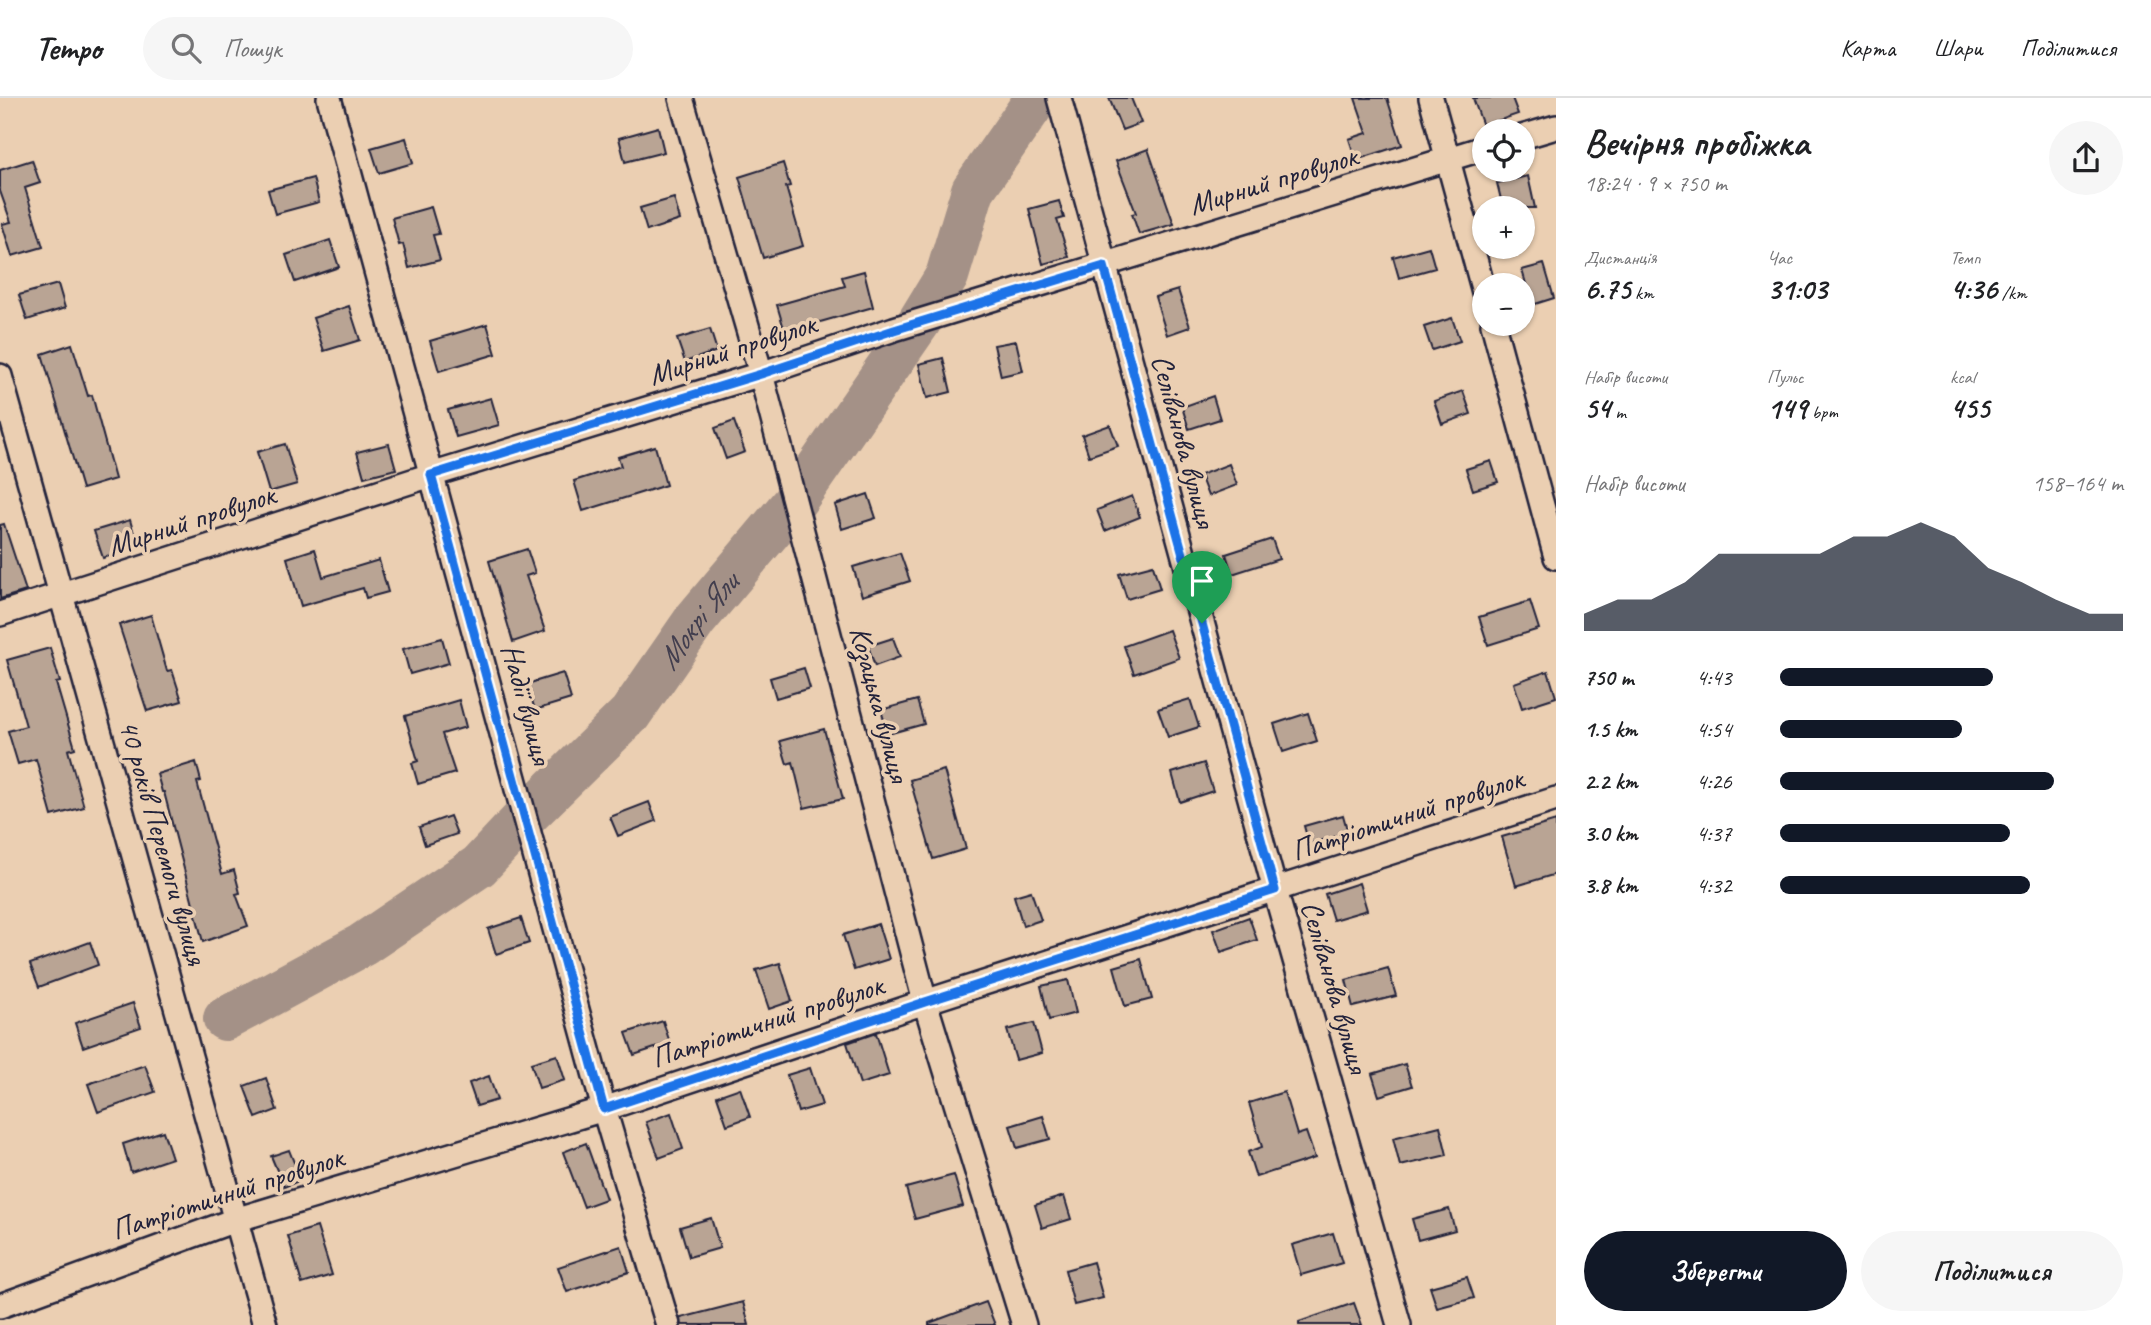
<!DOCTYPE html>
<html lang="uk">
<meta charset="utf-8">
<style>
:root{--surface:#fff;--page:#f6f6f6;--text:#202124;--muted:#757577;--line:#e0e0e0;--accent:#111827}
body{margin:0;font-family:Caveat,sans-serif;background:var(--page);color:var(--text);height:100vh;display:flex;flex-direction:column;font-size:26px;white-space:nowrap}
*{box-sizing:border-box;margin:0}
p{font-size:23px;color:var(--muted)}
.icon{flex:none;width:38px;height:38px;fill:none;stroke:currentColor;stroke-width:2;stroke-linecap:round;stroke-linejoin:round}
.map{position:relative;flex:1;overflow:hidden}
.details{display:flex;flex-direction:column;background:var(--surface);width:595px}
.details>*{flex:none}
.tools{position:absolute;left:1472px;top:21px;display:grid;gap:14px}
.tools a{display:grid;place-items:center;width:63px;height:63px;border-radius:50%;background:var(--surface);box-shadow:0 2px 5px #0004;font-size:35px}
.pin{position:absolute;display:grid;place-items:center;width:60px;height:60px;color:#fff;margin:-72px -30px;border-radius:50% 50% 50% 0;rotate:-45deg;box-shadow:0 0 7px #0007}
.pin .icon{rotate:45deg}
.round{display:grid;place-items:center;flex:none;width:74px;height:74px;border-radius:37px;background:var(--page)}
.overview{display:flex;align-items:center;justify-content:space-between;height:119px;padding:0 28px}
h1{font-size:38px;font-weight:800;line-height:52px}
.stats{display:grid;grid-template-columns:repeat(3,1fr);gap:10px;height:119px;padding:7px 28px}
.stats div{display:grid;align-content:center}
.stats b{font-size:30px;font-weight:800}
.stats small{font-size:19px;font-weight:400}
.stats p{font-size:19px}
.chart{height:196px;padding:14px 28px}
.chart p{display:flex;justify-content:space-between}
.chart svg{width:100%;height:126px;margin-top:7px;fill:var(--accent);opacity:.7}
.cta{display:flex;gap:14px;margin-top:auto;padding:14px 28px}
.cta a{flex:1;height:80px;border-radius:42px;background:var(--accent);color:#fff;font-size:28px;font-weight:800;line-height:80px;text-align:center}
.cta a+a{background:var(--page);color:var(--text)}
ul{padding:0 28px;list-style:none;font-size:23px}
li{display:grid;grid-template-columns:112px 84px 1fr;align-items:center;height:52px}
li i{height:18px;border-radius:9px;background:var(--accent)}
header{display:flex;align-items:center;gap:42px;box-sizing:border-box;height:98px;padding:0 35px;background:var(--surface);border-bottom:2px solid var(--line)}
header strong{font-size:33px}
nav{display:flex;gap:38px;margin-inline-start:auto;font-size:24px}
.search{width:490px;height:63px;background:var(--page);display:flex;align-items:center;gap:18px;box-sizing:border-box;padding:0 24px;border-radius:38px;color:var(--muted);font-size:26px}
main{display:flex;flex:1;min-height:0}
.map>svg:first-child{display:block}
</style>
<header>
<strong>Tempo</strong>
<div class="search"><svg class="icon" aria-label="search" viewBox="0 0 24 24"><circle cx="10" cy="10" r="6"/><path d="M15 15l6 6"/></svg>Пошук</div>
<nav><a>Карта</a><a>Шари</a><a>Поділитися</a></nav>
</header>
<main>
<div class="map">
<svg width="1556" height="1227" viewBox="0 0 1556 1227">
<rect width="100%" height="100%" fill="#ebcfb2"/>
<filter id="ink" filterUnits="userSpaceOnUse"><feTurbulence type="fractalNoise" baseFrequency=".0143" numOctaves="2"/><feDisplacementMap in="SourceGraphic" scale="14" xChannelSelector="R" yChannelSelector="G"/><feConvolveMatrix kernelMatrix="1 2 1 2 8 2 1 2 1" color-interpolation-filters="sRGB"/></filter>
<g filter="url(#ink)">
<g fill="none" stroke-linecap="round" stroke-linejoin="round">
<path stroke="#a49187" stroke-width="44" id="s1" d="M225 921 362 847 479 768 525 719 630 616 696 521 795 403 919 224 947 178 973 92 1037 0"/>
</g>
<path fill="#b9a494" stroke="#22223b" stroke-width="2" d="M1109 0H1131L1141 25 1122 32Z
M1355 0H1387L1402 47 1356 62 1349 41 1367 35Z
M1473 0H1512L1518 16 1483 28Z
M658 29 664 54 625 64 619 40Z
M406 40 413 65 379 75 371 50Z
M1148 51 1174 126 1139 136 1132 116 1136 115 1116 63Z
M32 62 40 85 25 90 43 149 12 158 2 126 11 124 0 93V72Z
M783 65 790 88 786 89 803 148 763 160 739 79Z
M1528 78 1535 110H1503L1497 85Z
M313 80 319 104 275 116 268 92Z
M674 100 680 122 647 133 640 110Z
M1059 103 1064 120 1057 122 1069 159 1043 166 1029 111Z
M431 109 439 136 433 137 440 162 409 170 403 146 399 147 392 120Z
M330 142 339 169 295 184 286 157Z
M1429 149 1435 170 1399 180 1393 159Z
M1544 166 1554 200 1532 207 1522 172Z
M864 173 873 209 785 234 777 207 845 188 842 179Z
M58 186 65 210 27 222 19 197Z
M1178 192 1190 229 1167 237 1155 199Z
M349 208 360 242 324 253 313 220Z
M1452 220 1460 243 1432 252 1424 229Z
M487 226 496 256 439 273 430 243Z
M710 231 717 253 685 264 677 241Z
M1016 243 1023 273 1001 278 994 247Z
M72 246 88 298 92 297 115 381 82 391 42 256Z
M943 260 951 294 927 300 919 266Z
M1463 293 1471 316 1442 326 1434 303Z
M1213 298 1220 321 1189 331 1182 309Z
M491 300 499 327 456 339 448 312Z
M734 323 745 354 726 361 715 330Z
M1110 327 1118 348 1089 358 1082 337Z
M285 346 297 386 269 394 257 354Z
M389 346 396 371 364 379 357 354Z
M655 348 666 387 583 413 574 383 621 368 618 359Z
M1491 363 1498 384 1473 392 1466 371Z
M1229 366 1237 387 1208 398 1200 377Z
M868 396 876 420 842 431 835 407Z
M1132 398 1140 419 1105 433 1097 412Z
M130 422 138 449 103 460 94 433Z
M4 426 26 493 0 501V427Z
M1272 441 1279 461 1232 476 1226 456Z
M315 451 323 479 379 462 388 494 366 500 363 490 301 508 287 460Z
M527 451 535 475 526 478 545 533 513 544 489 463Z
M900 455 910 483 862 498 853 469Z
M1153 467 1160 491 1127 501 1119 476Z
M1530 503 1539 531 1488 547 1479 519Z
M151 517 167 573 172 572 182 603 147 613 119 527Z
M1169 532 1179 560 1134 576 1124 548Z
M442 540 449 565 410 576 403 551Z
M893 540 900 559 875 568 868 548Z
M50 550 60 584 56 585 75 650 68 652 84 709 52 718 36 661 18 666 8 633 26 628 7 562Z
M804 570 810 590 776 600 770 580Z
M1548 573 1556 599 1522 610 1514 585Z
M563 575 571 601 535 612 527 586Z
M1190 601 1199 629 1168 639 1158 611Z
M459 602 466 629 442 636 455 675 418 686 412 665 418 663 405 618Z
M917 602 924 626 888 636 881 612Z
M1308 615 1317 643 1283 654 1274 626Z
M824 631 843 701 804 710 793 664 787 666 780 643Z
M196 664 201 683 197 684 222 776 234 772 240 795 236 796 248 828 203 844 164 694H162L157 676Z
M1204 665 1213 693 1180 704 1172 675Z
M944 672 966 751 933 761 910 682Z
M649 704 656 723 618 738 610 719Z
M1343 717 1348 735 1309 746 1304 728Z
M450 718 457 736 425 747 419 729Z
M1556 723V776L1516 788 1502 739Z
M1359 785 1367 812 1333 822 1325 796Z
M1031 793 1041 822 1023 828 1014 798Z
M1249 819 1257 842 1221 854 1213 832Z
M521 820 529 845 496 856 488 831Z
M878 826 889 861 854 872 843 837Z
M90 844 98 867 39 889 30 866Z
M1141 861 1152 901 1125 908 1114 869Z
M780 865 792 903 769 911 756 872Z
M1388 870 1396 898 1353 909 1346 882Z
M1068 882 1076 915 1049 922 1041 888Z
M133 905 141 929 83 949 75 925Z
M663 923 670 945 634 957 626 935Z
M1034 925 1042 955 1016 962 1007 932Z
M876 935 889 977 860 986 847 945Z
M557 957 565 982 539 990 531 965Z
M1405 966 1412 988 1379 998 1372 976Z
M145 967 155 994 98 1014 88 986Z
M810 970 822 1007 798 1014 787 977Z
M489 978 497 1002 477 1008 469 985Z
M266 980 277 1012 256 1020 244 988Z
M740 990 750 1019 727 1027 717 998Z
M1284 994 1297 1037 1306 1034 1315 1060 1256 1079 1248 1054 1262 1049 1249 1005Z
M671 1015 683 1051 659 1060 646 1024Z
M1043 1018 1050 1041 1017 1050 1010 1028Z
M1440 1028 1447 1057 1400 1068 1393 1040Z
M163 1033 172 1060 131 1074 123 1046Z
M586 1045 606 1101 584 1109 563 1054Z
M289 1052 301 1082 284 1089 271 1058Z
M954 1077 963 1108 915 1121 906 1090Z
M1064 1098 1071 1121 1042 1130 1035 1107Z
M1449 1111 1455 1132 1418 1142 1412 1121Z
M711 1120 720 1150 689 1159 680 1129Z
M317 1129 332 1177 302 1186 288 1138Z
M1333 1135 1342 1165 1301 1177 1292 1147Z
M621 1148 629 1174 567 1194 558 1169Z
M1093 1164 1103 1200 1074 1207 1065 1172Z
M1467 1179 1474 1200 1437 1210 1430 1189Z
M743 1204 749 1227H682L681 1220Z
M986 1204 995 1227H929V1225Z
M1354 1205 1362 1227H1299V1224Z"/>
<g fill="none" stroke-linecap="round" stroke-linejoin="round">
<defs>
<path id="street" d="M329 0 604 1011 668 1227
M681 0 761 276 925 904 1024 1227
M1059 0 1275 792 1399 1227
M1431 0 1484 194
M1522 39 1556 29
M1493 226 1556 459
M0 278 265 1227
M0 516 431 377 761 276 894 231 1484 50
M0 1208 235 1122 604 1011 925 904 1556 701"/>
</defs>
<use href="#street" stroke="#22223b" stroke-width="28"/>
<use href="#street" stroke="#ebcfb2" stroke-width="23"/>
</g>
</g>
<g fill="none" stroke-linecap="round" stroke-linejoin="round" filter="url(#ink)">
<defs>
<path id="route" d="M1104 168 1275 792 925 904 604 1011 431 377 761 276 894 232Z"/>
</defs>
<use href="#route" stroke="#fff" stroke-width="14"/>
<use href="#route" stroke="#1a73e8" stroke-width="9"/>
</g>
<g text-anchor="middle" stroke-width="7" stroke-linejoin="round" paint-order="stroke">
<g font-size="30" fill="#22223b" stroke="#ebcfb2">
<text transform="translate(1273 82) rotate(-17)" y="10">Мирний провулок</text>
<text transform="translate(732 251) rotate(-18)" y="10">Мирний провулок</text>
<text transform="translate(1184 343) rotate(75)" y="10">Селіванова вулиця</text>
<text transform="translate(191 422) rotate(-18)" y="10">Мирний провулок</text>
<text transform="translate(527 606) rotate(75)" y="10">Надії вулиця</text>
<text transform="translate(880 606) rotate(75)" y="10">Козацька вулиця</text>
<text transform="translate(1407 716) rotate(-18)" y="10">Патріотичний провулок</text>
<text transform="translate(163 744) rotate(74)" y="10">40 років Перемоги вулиця</text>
<text transform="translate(1335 889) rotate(74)" y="10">Селіванова вулиця</text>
<text transform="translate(767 923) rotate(-18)" y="10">Патріотичний провулок</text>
<text transform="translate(227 1095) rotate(-18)" y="10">Патріотичний провулок</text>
</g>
<g font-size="32" font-style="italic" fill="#423e4e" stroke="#ebcfb2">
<text dy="11" stroke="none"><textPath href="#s1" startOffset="626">Мокрі Яли</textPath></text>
</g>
</g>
</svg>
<div class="tools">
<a><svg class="icon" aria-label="locate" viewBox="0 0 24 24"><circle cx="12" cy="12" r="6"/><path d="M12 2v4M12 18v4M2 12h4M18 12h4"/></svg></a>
<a>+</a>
<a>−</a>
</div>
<div class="pin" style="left:1202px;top:525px;background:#1e9e55"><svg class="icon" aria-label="arrive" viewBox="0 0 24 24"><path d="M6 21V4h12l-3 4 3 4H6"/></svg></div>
</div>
<section class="details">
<div class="overview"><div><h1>Вечірня пробіжка</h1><p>18:24 · 9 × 750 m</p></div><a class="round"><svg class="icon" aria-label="share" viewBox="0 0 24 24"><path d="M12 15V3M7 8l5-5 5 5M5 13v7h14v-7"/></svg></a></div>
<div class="stats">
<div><p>Дистанція</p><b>6.75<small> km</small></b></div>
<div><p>Час</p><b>31:03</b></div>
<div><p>Темп</p><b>4:36<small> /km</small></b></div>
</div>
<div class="stats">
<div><p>Набір висоти</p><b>54<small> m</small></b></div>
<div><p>Пульс</p><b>149<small> bpm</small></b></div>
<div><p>kcal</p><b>455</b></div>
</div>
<div class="chart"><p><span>Набір висоти</span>158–164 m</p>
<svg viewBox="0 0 160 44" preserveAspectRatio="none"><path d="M0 44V38L10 33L20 33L30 27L40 17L50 17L60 17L70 17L80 11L90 11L100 6L110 11L120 22L130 27L140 33L150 38L160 38V44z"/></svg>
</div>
<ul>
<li><b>750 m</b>4:43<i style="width:62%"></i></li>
<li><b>1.5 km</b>4:54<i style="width:53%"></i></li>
<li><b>2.2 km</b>4:26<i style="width:80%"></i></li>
<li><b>3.0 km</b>4:37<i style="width:67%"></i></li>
<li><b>3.8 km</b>4:32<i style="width:73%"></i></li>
</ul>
<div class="cta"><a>Зберегти</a><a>Поділитися</a></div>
</section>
</main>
